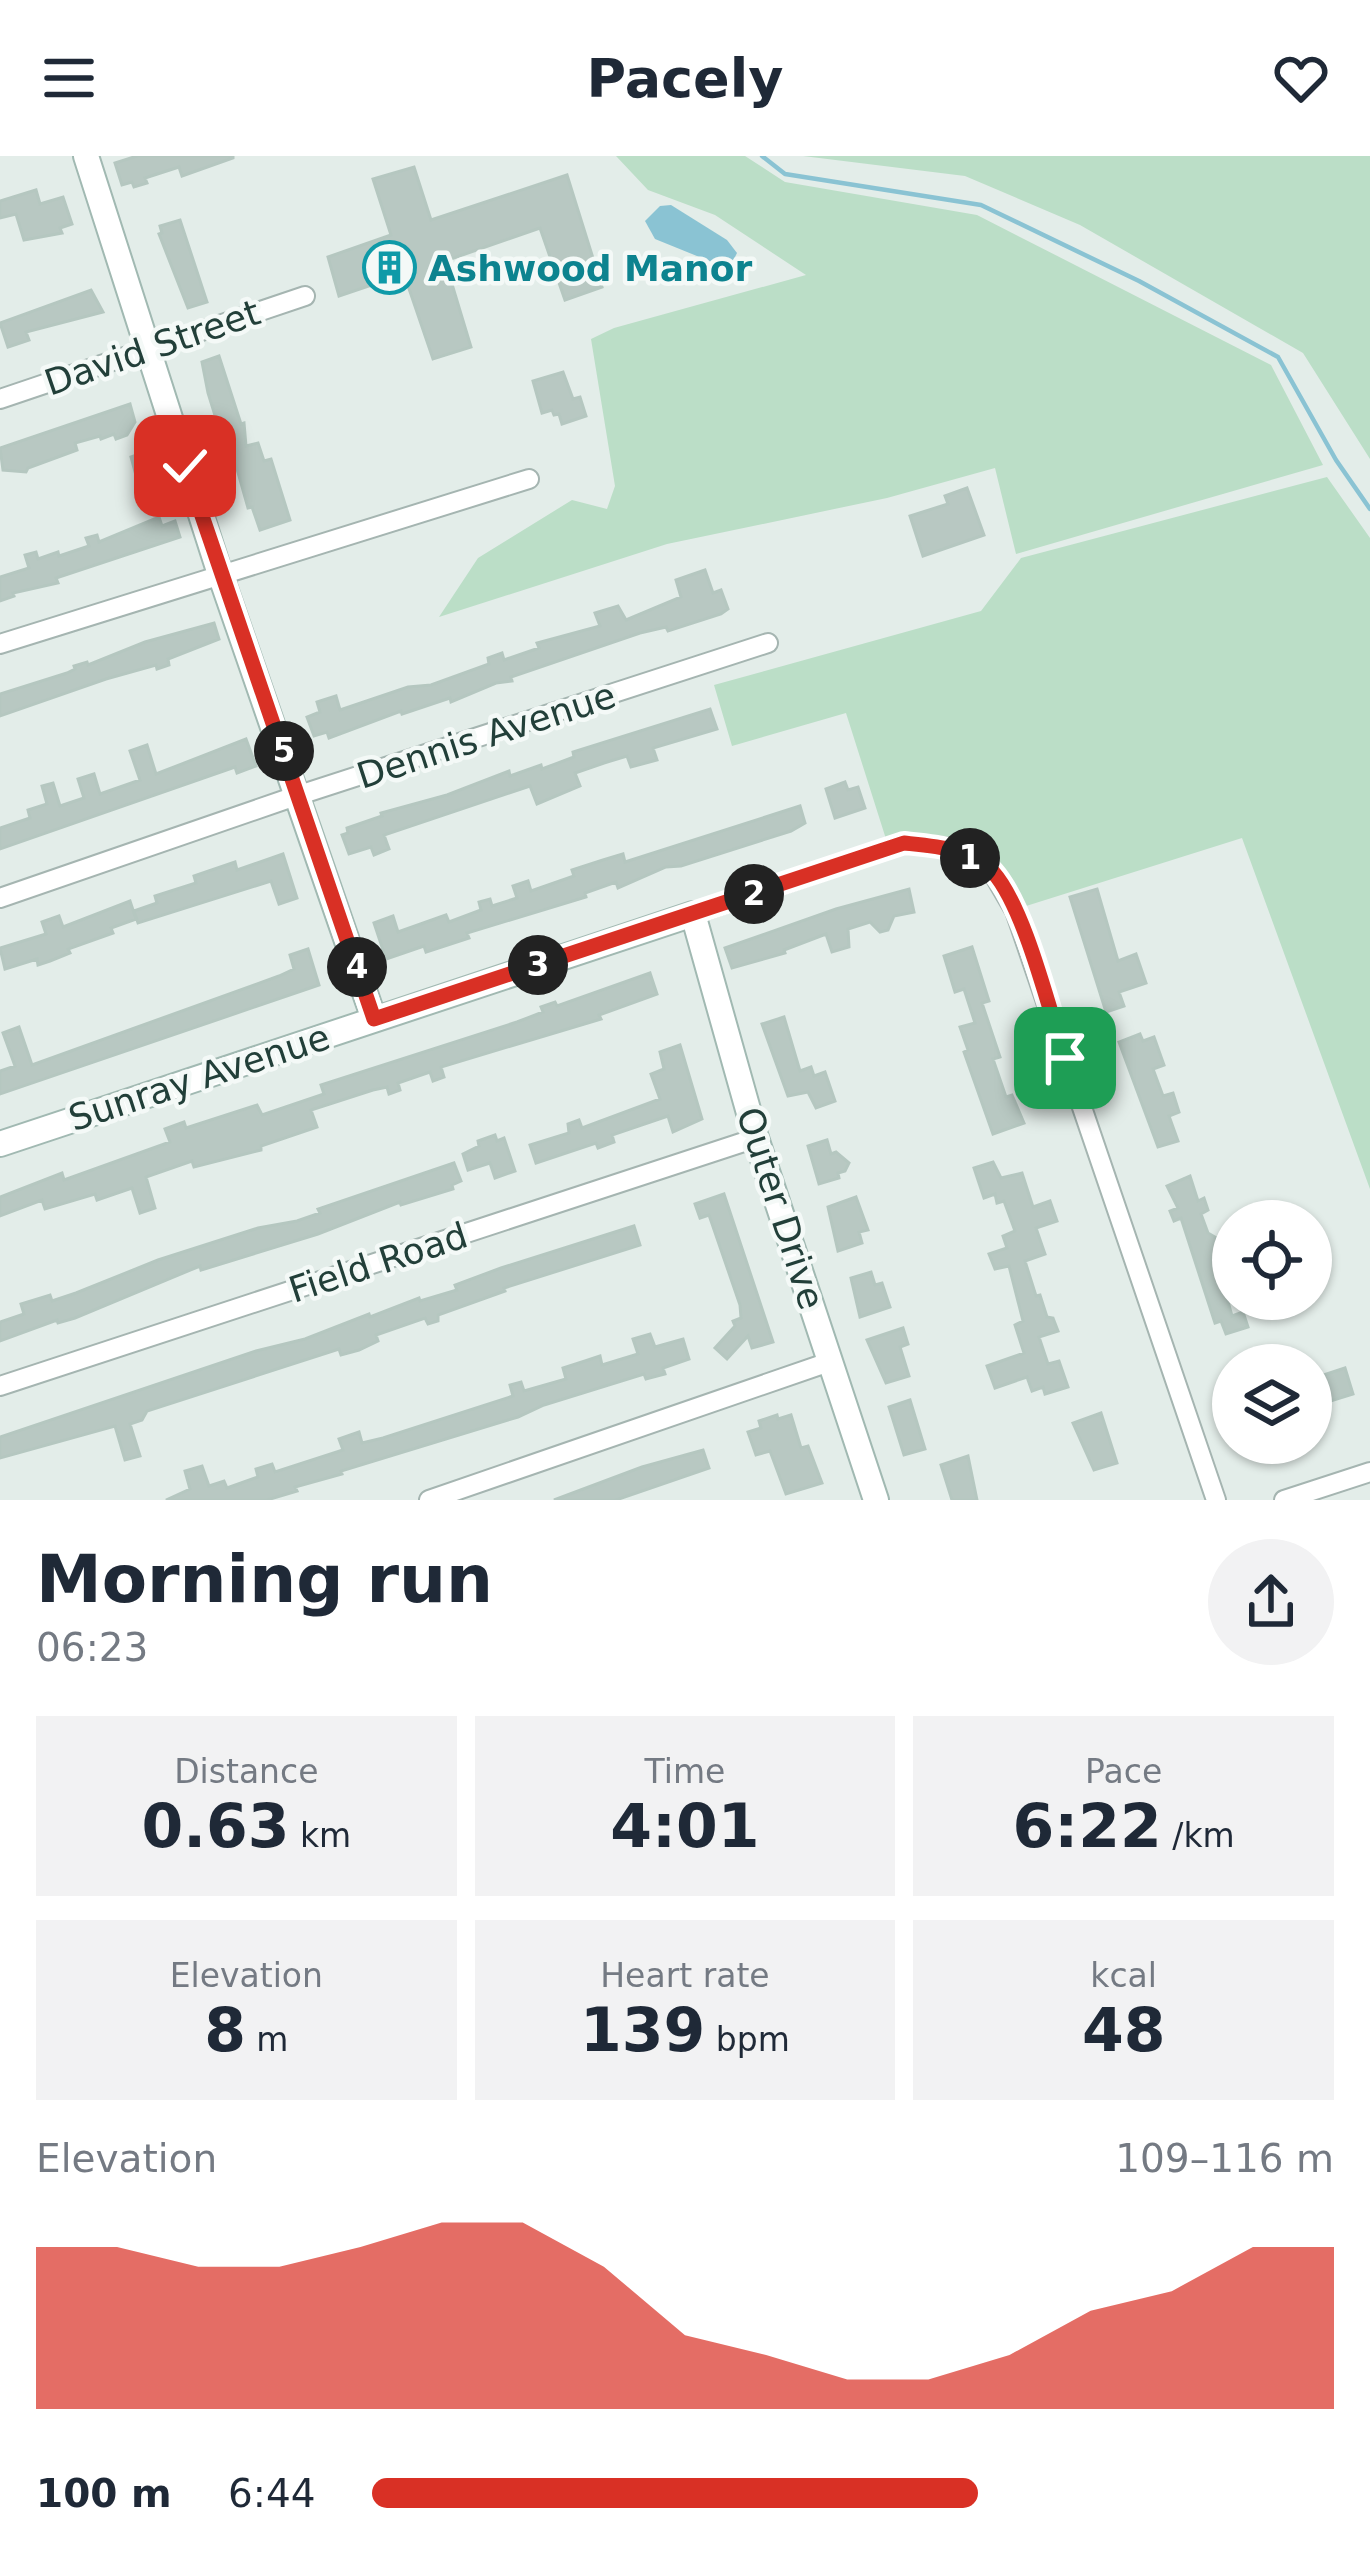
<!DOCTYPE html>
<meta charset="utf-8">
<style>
:root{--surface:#fff;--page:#f2f2f3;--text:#1f2937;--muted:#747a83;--accent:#d93025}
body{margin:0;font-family:"DejaVu Sans",sans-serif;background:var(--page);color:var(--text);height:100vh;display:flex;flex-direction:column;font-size:45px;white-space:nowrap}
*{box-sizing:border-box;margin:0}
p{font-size:39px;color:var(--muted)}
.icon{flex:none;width:66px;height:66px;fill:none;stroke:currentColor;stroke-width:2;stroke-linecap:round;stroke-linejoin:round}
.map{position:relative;height:1344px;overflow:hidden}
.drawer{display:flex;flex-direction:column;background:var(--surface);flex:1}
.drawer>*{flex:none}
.buttons{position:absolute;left:1212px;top:1044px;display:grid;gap:24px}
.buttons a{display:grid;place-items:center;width:120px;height:120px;border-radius:50%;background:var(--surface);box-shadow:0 3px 9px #0004;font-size:60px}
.pin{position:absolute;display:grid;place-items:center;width:102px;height:102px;color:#fff;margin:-51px;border-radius:24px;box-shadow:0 6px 18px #0006}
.km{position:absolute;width:60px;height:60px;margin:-30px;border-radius:50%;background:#222;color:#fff;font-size:33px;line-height:60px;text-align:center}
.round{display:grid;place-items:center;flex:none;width:126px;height:126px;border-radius:63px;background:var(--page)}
.overview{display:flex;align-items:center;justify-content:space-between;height:204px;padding:0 36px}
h1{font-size:66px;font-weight:700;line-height:90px}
.stats{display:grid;grid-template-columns:repeat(3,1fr);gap:18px;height:204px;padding:12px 36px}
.stats div{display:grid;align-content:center;border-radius:0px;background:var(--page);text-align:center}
.stats b{font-size:60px;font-weight:700}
.stats small{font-size:33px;font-weight:400}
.stats p{font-size:33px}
.chart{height:336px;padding:24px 36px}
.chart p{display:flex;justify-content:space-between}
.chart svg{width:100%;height:216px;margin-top:12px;fill:var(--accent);opacity:.7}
ul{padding:0 36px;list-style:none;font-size:39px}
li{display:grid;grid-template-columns:192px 144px 1fr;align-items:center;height:90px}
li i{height:30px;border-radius:15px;background:var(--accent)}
header{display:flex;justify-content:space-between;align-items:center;height:156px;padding:0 36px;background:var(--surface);font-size:54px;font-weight:700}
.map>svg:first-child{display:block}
</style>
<header><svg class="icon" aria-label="menu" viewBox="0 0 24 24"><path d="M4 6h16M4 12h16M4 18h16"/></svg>Pacely<svg class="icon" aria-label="heart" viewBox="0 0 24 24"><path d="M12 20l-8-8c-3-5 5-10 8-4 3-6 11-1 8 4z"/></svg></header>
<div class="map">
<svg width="1370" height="1344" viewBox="0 0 1370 1344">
<rect width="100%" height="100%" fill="#e3ede9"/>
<path fill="#bbdec7" d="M616 0H745L785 26 977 59 1271 209 1323 309 1016 398 995 312 887 342 667 388 439 461 478 402 572 344 607 353 615 330 591 183 614 172 806 119 715 59 648 34Z
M803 0H1370V303L1303 197 1080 69 965 20Z
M1327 321 1370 382V1033L1242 682 1023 751C981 703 953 681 886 683L846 557 732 590 714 529 981 455 1021 402Z"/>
<path fill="#8ac3d3" d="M671 49 727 84 737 97 729 113 655 83 645 65 660 50Z"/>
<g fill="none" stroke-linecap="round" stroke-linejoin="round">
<path stroke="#8ac3d3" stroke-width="4.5" d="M762 0 785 18 981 49 1139 125 1278 201 1336 304 1370 353"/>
</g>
<path fill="#b8c8c2" stroke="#b5c7c0" stroke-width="3" d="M137 0H233V2L182 20 179 11 145 22 147 27 134 31 132 26 122 29 115 7Z
M414 11 431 64 567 19 602 131 565 144 540 72 445 105 471 191 433 203 404 118 339 140 328 101 391 79 373 23Z
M36 34 40 48 63 41 72 68 60 72 62 77 24 84 16 58 0 62V45Z
M180 64 207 146 188 152 159 78 162 77 160 70Z
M91 134 103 156 26 176 29 184 8 191 0 167Z
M219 200 241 268 244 267 246 290 258 287 264 305 271 303 290 364 260 374 252 351 248 352 230 288 222 282 208 237 202 206Z
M563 216 573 243 580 241 586 260 562 268 559 258 554 259 552 254 542 257 533 225Z
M130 248 135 266 127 279 116 283 114 278 101 283 100 280 75 287 77 294 28 312 26 316 3 314 0 292Z
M148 295 162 339 143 345 131 301Z
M967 332 984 379 923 400 910 360 948 348 945 340Z
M159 361 162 370 175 365 180 381 56 422 58 427 13 437 14 440 0 445V421L29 412 25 399 36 396 38 403 58 396 59 400 89 390 86 382 97 379 99 386Z
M705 414 713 437 721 434 728 453 721 458 668 475 666 471 640 477 511 521 512 525 496 527 451 546 450 542 402 558 401 555 329 582 327 576 314 580 307 561 320 556 317 546 336 540 340 554 408 531 431 529 489 508 488 502 502 497 504 504 539 492 537 487 600 470 595 457 618 450 626 464 681 441 676 424Z
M214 467 219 483 168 503 169 509 157 513 156 509 106 523 0 560V538L67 517 75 513 74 510 87 506 88 509 145 486Z
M710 553 717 573 653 592 657 604 631 611 627 600 604 607 575 617 580 630 537 648 530 630 384 679 389 693 374 699 371 691 349 698 342 679 348 677 347 672 382 660 381 657 447 639 509 615 510 620 541 609 542 613 574 601 573 596Z
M246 583 256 610 237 617 235 611 0 693V672L30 662 28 654 47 648 42 630 53 627 60 650 84 642 78 623 94 618 100 638 140 624 130 595 147 589 156 618Z
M845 626 848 634 858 631 865 652 835 662 826 633Z
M800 650 805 667 791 675 681 710 666 711 618 732 616 726 585 737 586 741 467 777 469 782 426 796 424 790 386 803 374 767 393 760 398 776 446 759 449 766 481 754 479 746 490 743 492 750 517 742 513 730 528 725 531 735 574 720 572 714 603 704 623 698 625 706Z
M283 698 297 742 279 748 271 725 138 767 134 755 157 747 155 740 196 727 194 720 235 706 237 714Z
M909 733 914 756 894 760 888 774 880 776 870 766 848 773 849 791 832 796 826 778 784 794 785 797 732 812 725 792 836 753Z
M1097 733 1118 805 1136 798 1146 827 1119 836 1124 850 1106 856 1070 741Z
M130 745 136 763 111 772 113 777 68 793 70 797 50 805 38 809 37 803 5 813 0 792 46 778 42 766 59 760 63 771Z
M972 791 989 845 982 847 1000 901 993 903 1006 941 1012 939 1024 967 993 978 964 896 968 894 960 871 975 867 964 833 955 836 944 800Z
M308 793 319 829 0 938V915L15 910 3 877 19 871 32 909 279 820 294 813 290 799Z
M650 817 657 838 599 859 601 863 441 911 444 921 433 925 430 916 398 927 400 934 389 938 387 931 373 934 311 954 317 971 261 990V994L194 1011 192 1005 146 1021 155 1052 140 1057 132 1032 97 1044 95 1038 45 1053 42 1044 0 1060V1041L62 1017 64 1024 170 986 165 973 184 966 186 972 257 949 262 959 324 938 321 929 517 866 543 856 541 851 555 846 557 850Z
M784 861 800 915 811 911 814 920 825 916 835 945 816 952 808 936 788 940 762 868Z
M1140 878 1143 885 1154 881 1164 909 1153 913 1163 940 1173 937 1179 956 1169 960 1178 985 1158 991 1119 886Z
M680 889 702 963 673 976 668 960 612 979 614 986 598 992 596 987 536 1007 530 989 569 977 568 968 579 964 582 972 660 943 651 918 664 913 660 896Z
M495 979 497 985 504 982 515 1015 495 1022 490 1007 468 1014 463 998 479 990 478 985Z
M827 984 831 998 836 996 849 1007 845 1015 838 1017 839 1022 819 1028 808 990Z
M993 1006 1001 1022 1022 1017 1033 1051 1050 1045 1057 1065 1036 1072 1045 1098 1025 1105 1036 1140 1040 1139 1047 1161 1053 1162 1058 1175 1039 1181 1048 1208 1059 1205 1068 1231 1045 1238 1043 1231 1032 1235 1027 1221 995 1232 987 1210 1024 1197 1015 1169 1023 1165 1009 1110 995 1113 989 1098 1007 1092 1003 1080 1015 1075 1004 1045 997 1047 995 1038 984 1042 974 1012Z
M454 1007 461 1025 452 1029 453 1033 401 1049 400 1046 318 1078 201 1114 200 1110 75 1162 58 1167 57 1164 0 1185V1166L24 1158 21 1148 50 1139 52 1145 76 1137 158 1104 258 1072 297 1065 320 1057 318 1053Z
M1190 1020 1198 1045 1204 1042 1208 1054 1201 1058 1208 1077 1220 1084 1225 1099 1218 1110 1232 1160 1243 1156 1248 1171 1226 1178 1221 1165 1215 1167 1181 1062 1174 1065 1170 1055 1178 1052 1167 1030Z
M724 1038 773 1186 752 1192 748 1180 727 1203 715 1192 735 1170 733 1165 741 1162 740 1149 709 1059 700 1062 695 1048Z
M856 1041 868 1074 859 1076 862 1087 838 1095 828 1051Z
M634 1070 640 1089 504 1132 505 1135 438 1159V1165L428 1168 425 1162 376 1179 378 1185 359 1194 341 1199 339 1193 147 1255 142 1264 130 1268 140 1300 125 1304 115 1270 0 1302V1281L256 1195 305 1183 369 1158 370 1161 419 1142 420 1145 457 1134 455 1129 501 1112Z
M871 1116 875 1129 882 1127 890 1151 860 1161 851 1122Z
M903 1172 908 1188 900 1191 909 1220 886 1227 867 1184Z
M650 1178 655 1191 683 1183 689 1203 663 1212 665 1218 646 1223 644 1218 544 1249 518 1261 341 1315 342 1318 295 1331 297 1335 267 1344H166L190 1333 185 1315 202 1310 209 1330 224 1325 227 1332 258 1321 256 1313 272 1308 275 1316 343 1294 339 1283 359 1276 362 1287 383 1282 513 1240 510 1229 521 1226 524 1235 566 1223 563 1212 585 1205 600 1200 602 1209 638 1198 633 1183Z
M1345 1212 1353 1238 1327 1246 1328 1252 1311 1257V1223Z
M910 1244 925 1293 904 1299 889 1251Z
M1101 1257 1117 1307 1094 1314 1073 1267Z
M777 1259 778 1263 791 1259 801 1292 808 1290 822 1327 786 1338 770 1295 756 1299 748 1276 761 1272 759 1265Z
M703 1294 709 1312 616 1344H554L642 1311Z
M968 1300 977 1344H952L941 1309Z"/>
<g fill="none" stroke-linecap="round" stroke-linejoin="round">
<defs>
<path id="street" d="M0 243 305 140
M0 488 529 323
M0 742 287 643 768 487
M693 758 904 687 952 692 991 714 1015 755 1216 1344
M0 1230 756 982
M429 1344 832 1205
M1284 1344 1370 1316"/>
<path id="secondary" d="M86 0 220 418 374 863
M0 988 693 758 756 982 876 1344"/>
</defs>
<use href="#street" stroke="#a5b5b1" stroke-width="22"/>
<use href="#secondary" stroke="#a1b9b2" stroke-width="28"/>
<use href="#street" stroke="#fff" stroke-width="18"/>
<use href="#secondary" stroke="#fff" stroke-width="24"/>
</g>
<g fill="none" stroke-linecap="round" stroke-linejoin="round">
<defs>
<path id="route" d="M185 310 374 863 904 687C934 690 971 692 993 716 1025 752 1049 854 1065 902"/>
</defs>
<use href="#route" stroke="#fff" stroke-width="24"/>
<use href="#route" stroke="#d93025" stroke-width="15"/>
</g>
<defs>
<symbol id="building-ring" viewBox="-11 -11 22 22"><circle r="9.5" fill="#f4f9f7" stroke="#0f9aa8" stroke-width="1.5"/><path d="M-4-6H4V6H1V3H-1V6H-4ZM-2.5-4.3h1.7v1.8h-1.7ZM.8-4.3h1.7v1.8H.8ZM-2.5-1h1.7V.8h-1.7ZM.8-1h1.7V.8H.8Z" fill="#0f9aa8"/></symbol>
</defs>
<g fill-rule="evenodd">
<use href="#building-ring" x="360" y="82" width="59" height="59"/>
</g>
<g text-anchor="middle" stroke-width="9" stroke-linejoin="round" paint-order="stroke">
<g font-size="36" font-weight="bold" fill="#0d838f" stroke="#f4f9f7" text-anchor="start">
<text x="428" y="125">Ashwood Manor</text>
</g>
<g font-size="36" fill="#223f39" stroke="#f4f9f7">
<text transform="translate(152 191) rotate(-19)" y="13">David Street</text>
<text transform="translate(486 579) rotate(-18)" y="13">Dennis Avenue</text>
<text transform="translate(199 921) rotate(-18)" y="13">Sunray Avenue</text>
<text transform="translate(781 1052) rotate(72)" y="13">Outer Drive</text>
<text transform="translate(378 1106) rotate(-18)" y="13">Field Road</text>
</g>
</g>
</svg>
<div class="buttons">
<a><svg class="icon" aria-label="locate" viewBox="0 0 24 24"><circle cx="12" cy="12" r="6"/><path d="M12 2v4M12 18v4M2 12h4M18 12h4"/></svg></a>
<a><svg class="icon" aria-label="layers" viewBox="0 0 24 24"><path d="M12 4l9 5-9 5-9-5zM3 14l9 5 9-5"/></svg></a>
</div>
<div class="pin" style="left:1065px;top:902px;background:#1e9e55"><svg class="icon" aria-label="arrive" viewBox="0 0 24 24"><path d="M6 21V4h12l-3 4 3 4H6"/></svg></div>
<div class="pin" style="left:185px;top:310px;background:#d93025"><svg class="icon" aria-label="check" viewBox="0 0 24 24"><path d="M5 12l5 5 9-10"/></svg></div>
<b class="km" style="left:970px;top:702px">1</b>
<b class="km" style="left:754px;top:738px">2</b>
<b class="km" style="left:538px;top:809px">3</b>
<b class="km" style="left:357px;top:811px">4</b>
<b class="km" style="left:284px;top:595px">5</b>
</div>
<section class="drawer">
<div class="overview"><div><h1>Morning run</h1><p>06:23</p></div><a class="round"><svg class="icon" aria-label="share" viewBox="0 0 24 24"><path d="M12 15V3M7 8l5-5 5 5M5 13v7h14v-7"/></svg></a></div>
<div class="stats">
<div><p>Distance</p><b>0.63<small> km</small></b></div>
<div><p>Time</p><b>4:01</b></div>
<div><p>Pace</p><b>6:22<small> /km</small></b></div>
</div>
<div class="stats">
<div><p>Elevation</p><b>8<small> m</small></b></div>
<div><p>Heart rate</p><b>139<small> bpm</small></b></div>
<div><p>kcal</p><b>48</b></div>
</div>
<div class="chart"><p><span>Elevation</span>109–116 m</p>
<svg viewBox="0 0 160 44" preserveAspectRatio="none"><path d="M0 44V11L10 11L20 15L30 15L40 11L50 6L60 6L70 15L80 29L90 33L100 38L110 38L120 33L130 24L140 20L150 11L160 11V44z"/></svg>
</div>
<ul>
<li><b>100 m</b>6:44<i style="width:63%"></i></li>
</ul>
</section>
